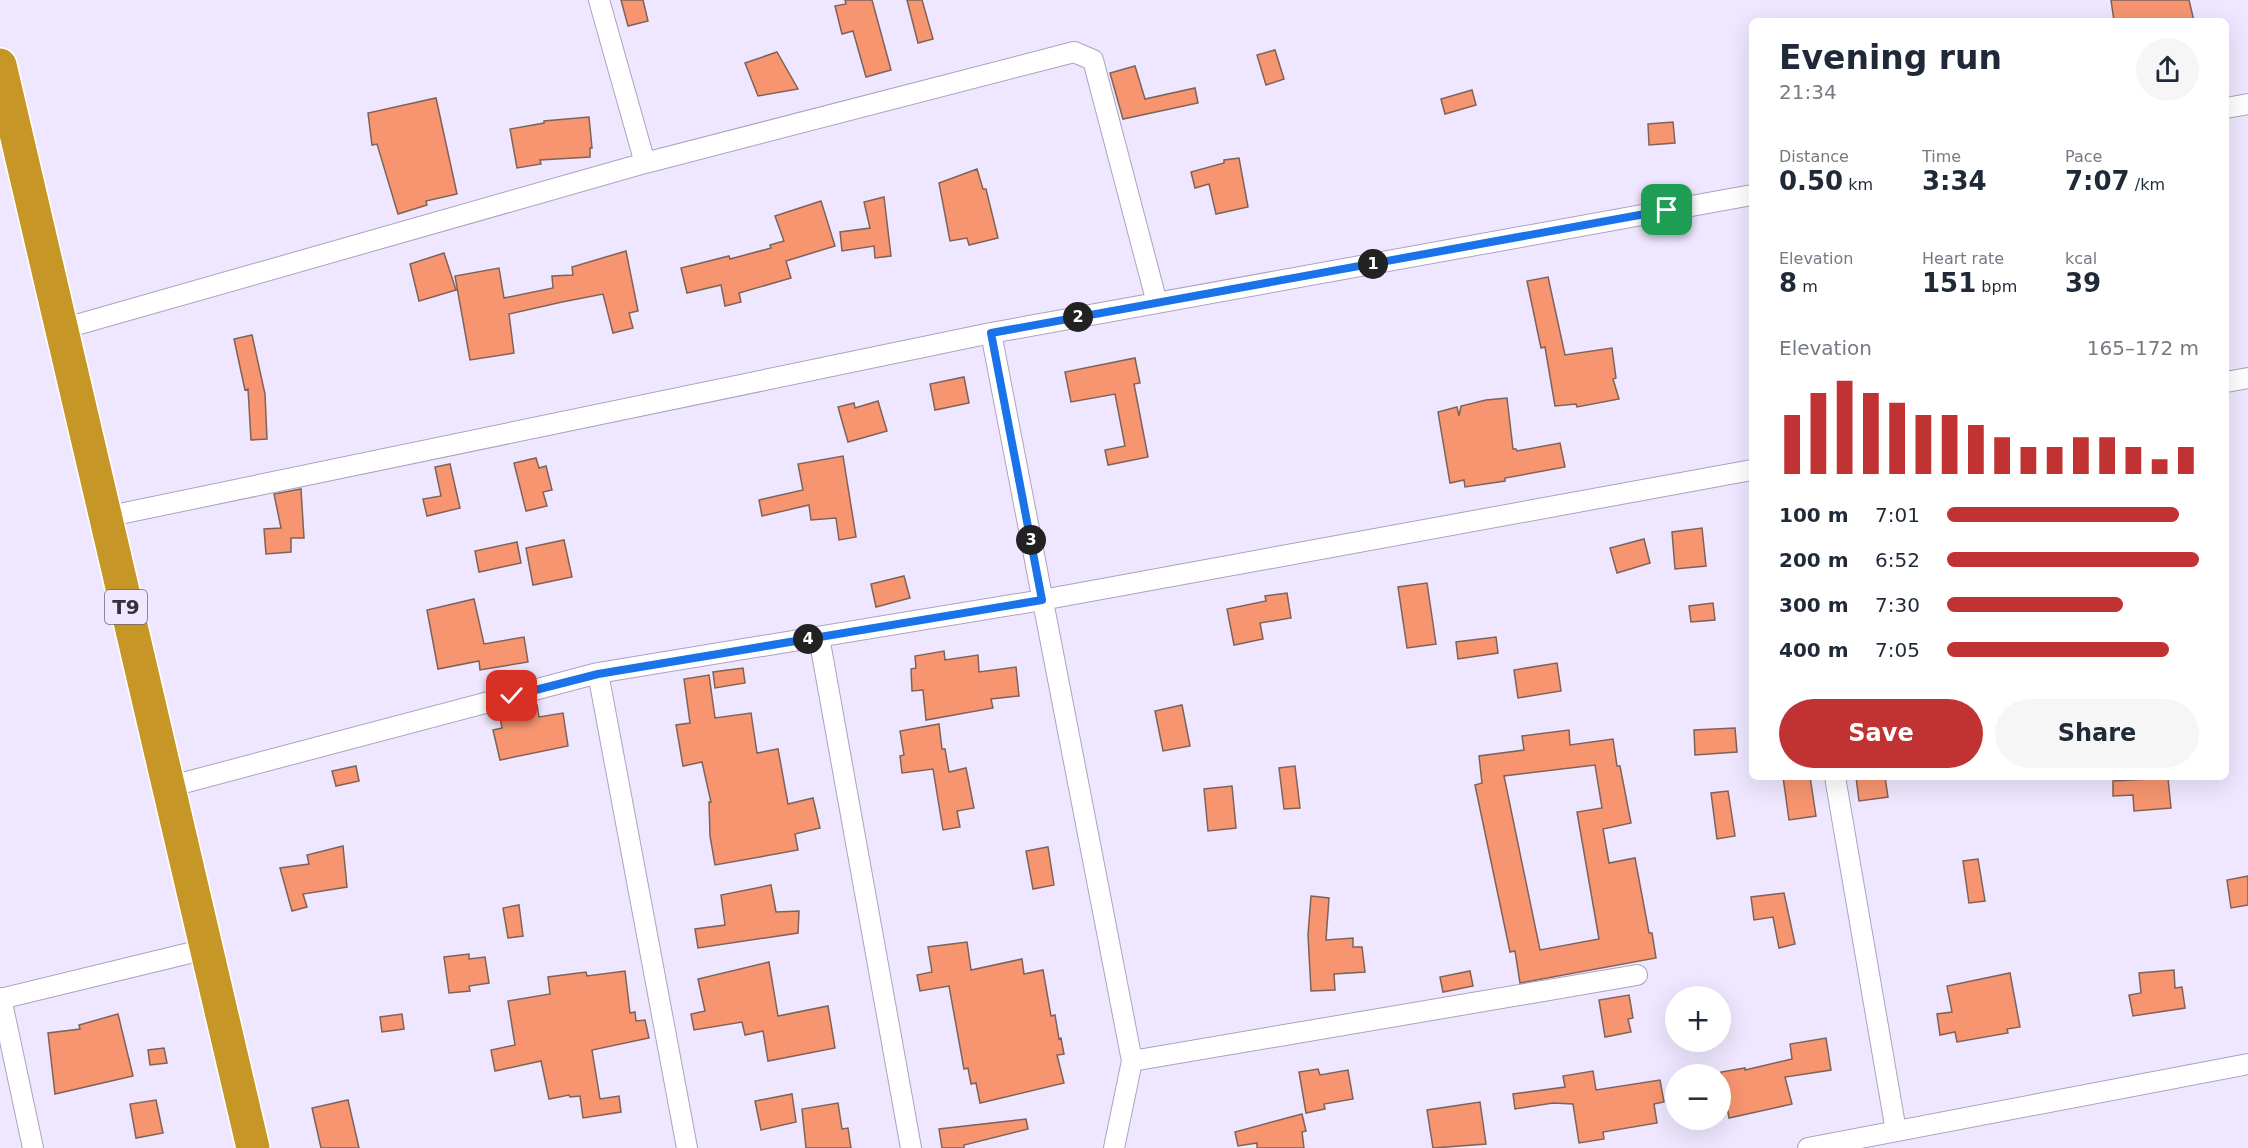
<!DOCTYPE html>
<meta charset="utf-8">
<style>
:root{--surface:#fff;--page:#f6f6f7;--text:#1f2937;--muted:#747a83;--accent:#c13233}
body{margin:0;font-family:"DejaVu Sans",sans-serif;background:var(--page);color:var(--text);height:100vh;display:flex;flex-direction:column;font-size:22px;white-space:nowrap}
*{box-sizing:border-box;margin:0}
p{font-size:20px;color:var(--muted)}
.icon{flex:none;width:33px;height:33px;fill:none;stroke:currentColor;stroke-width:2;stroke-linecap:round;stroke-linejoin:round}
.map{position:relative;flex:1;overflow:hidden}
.panel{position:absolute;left:1749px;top:18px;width:480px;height:762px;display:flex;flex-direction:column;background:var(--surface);border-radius:9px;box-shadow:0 6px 24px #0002}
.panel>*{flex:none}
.controls{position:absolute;left:1665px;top:986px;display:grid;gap:12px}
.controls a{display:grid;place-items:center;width:66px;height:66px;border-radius:50%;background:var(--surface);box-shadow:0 6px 24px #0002;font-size:30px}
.pin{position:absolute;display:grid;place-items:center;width:51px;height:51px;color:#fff;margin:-26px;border-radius:12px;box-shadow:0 3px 9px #0006}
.km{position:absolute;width:30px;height:30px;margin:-15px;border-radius:50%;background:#222;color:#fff;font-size:16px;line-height:30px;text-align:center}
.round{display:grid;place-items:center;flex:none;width:63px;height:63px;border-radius:32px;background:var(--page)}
.head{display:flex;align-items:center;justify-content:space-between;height:102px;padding:0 30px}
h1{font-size:33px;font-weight:800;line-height:45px}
.metrics{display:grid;grid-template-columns:repeat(3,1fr);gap:9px;height:102px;padding:6px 30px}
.metrics div{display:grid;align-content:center}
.metrics b{font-size:26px;font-weight:800}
.metrics small{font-size:16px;font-weight:400}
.metrics p{font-size:16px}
.chart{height:168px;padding:12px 30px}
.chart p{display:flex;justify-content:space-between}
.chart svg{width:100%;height:108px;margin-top:6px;stroke:var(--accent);stroke-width:6}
.cta{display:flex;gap:12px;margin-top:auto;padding:12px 30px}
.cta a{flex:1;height:69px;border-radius:36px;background:var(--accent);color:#fff;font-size:24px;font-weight:800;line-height:69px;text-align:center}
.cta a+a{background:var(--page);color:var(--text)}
ul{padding:0 30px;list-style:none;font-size:20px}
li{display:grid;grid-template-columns:96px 72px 1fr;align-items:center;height:45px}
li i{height:15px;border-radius:8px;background:var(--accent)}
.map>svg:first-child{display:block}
</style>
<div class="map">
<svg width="2248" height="1148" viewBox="0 0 2248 1148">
<rect width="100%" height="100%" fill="#eee7ff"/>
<path fill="#f79570" stroke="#7f6258" stroke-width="1.5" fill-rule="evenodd" d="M621 0H643L648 21 628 26Z
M845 0H872L891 70 866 77 853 31 842 34 835 6 846 4Z
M907 0H922L933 39 918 43Z
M2111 0H2189L2194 21H2114Z
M1275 50 1284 79 1266 85 1257 55Z
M777 52 798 89 758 96 745 63Z
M1135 66 1145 99 1195 88 1198 103 1123 119 1110 73Z
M1472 90 1476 105 1445 114 1441 99Z
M436 98 457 194 426 201 427 205 398 214 377 144 372 145 368 113Z
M589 117 592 148H590V157L540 160 541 164 517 168 510 129 544 123V121Z
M1673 122 1675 143 1649 145 1648 124Z
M1239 158 1248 207 1216 214 1209 184 1195 188 1191 172 1224 163V160Z
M977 169 983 189H986L998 238 969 245 967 238 950 241 939 183Z
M884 197 891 256 875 258 874 246 842 251 840 232 870 228 864 202Z
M821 201 835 246 786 261 791 278 739 293 741 302 725 306 721 285 687 293 681 268 729 256 730 259 771 248 770 245 784 241 775 216Z
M626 251 638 311 629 313 633 328 613 333 603 294 562 302 509 314 514 353 470 360 455 276 499 268 504 298 553 288 552 276 573 275 572 267Z
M444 253 456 290 419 301 410 264Z
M1548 277 1565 355 1612 348 1616 378 1613 379 1619 399 1577 407 1576 404 1555 406 1545 347 1541 348 1527 281Z
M252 335 265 394 267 439 251 440 248 389 245 390 234 339Z
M1135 358 1140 383 1134 384 1148 457 1108 465 1105 450 1125 446 1115 394 1071 402 1065 372Z
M964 377 969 403 935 410 930 384Z
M1507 398 1513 449H1516L1517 451 1560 443 1565 467 1505 478V481L1465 487 1464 480 1450 483 1438 412 1457 407 1459 416 1461 406 1486 400Z
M878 401 887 431 848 442 838 407 854 403 855 408Z
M843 456 856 537 839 540 836 518 811 520 809 505 762 516 759 500 803 490 798 464Z
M536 458 539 468 546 466 552 490 543 492 547 506 526 511 514 463Z
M450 464 460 508 427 516 423 499 441 496 435 467Z
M301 489 304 538H291V552L266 554 264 529 281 528 274 494Z
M1702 528 1706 566 1675 569 1672 532Z
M1644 539 1650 563 1617 573 1610 548Z
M564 540 572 577 533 585 526 548Z
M517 542 521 563 479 572 475 551Z
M904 576 910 598 876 607 871 584Z
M1427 583 1436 644 1407 648 1398 587Z
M1287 593 1291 618 1260 623 1263 639 1234 645 1227 609 1266 601 1265 596Z
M474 599 484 644 524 637 528 662 480 670 479 661 438 669 427 610Z
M1713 603 1715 620 1691 622 1689 606Z
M1496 637 1498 653 1458 659 1456 642Z
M944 651 945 660 978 655 979 672 1016 667 1019 696 991 699 993 708 926 720 923 690 912 691 911 669 916 668 915 656Z
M1557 663 1561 691 1518 698 1514 670Z
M743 668 745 683 715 688 713 672Z
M709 675 715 718 751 713 757 753 778 749 788 804 813 798 820 828 795 834 798 850 715 865 710 836 709 802H711L702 762 683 766 676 725 690 723 684 679Z
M537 705 539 717 563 713 568 746 500 760 493 730 502 728 499 712Z
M1182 705 1190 746 1163 751 1155 711Z
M939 724 942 749H945L949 772 966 768 974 808 957 811 960 827 943 830 933 769 902 773 900 756 904 755 900 731Z
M1735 728 1737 752 1695 755 1694 730Z
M1569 730 1570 745 1613 739 1617 766H1620L1631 823 1603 829 1609 863 1635 858 1649 933H1652L1656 958 1520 983 1515 951 1510 952 1475 785 1482 783 1479 756 1524 750 1522 736ZM1595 765 1602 808 1577 812 1599 939 1540 950 1504 776Z
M356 766 359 781 336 786 332 771Z
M1295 766 1300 808 1284 809 1279 768Z
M1783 777H1810L1816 816 1789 820Z
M1856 777H1885L1888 797 1859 801Z
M2168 778 2171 808 2134 811 2133 795 2113 796V781Z
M1232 786 1236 828 1208 831 1204 789Z
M1728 791 1735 836 1717 839 1711 793Z
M343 846 347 887 303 894 307 907 292 911 280 868 309 864 307 855Z
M1048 847 1054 885 1033 889 1026 851Z
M1978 859 1985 901 1969 903 1963 861Z
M2248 876V905L2231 908 2227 880Z
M771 885 776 912 799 911 798 933 698 948 695 929 725 925 721 895Z
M1784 893 1795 944 1779 948 1773 917 1754 920 1751 897Z
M1311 896 1329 898 1326 940 1353 938V947H1362L1365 972 1334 974 1335 990 1311 991 1308 935Z
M519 905 523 936 508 938 503 908Z
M967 942 971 970 1022 959 1024 974 1043 970 1051 1016 1055 1015 1059 1039 1061 1038 1064 1054 1057 1055 1064 1083 980 1103 976 1083 971 1084 968 1068 964 1069 949 986 920 991 917 975 932 972 928 947Z
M469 954V959L485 957 489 983 469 986 470 991 449 993 444 957Z
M769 962 778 1016 828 1006 835 1048 768 1061 763 1031 745 1035 742 1022 694 1030 691 1014 705 1011 698 979Z
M2174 970 2175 988 2182 987 2185 1008 2133 1016 2129 995 2141 993 2139 973Z
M625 971 630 1013 635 1012 636 1021 645 1020 649 1038 592 1050 600 1099 619 1096 621 1112 583 1118 580 1096 570 1097 569 1095 549 1099 541 1061 495 1071 491 1050 515 1045 508 1001 550 994 548 977 586 972 587 976Z
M1470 971 1473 986 1443 992 1440 977Z
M2010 973 2020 1027 2007 1029 2008 1033 1957 1042 1955 1032 1940 1035 1937 1014 1952 1012 1947 986Z
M1629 995 1633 1018 1628 1019 1631 1032 1605 1037 1599 1000Z
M118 1014 133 1076 55 1094 48 1033 80 1029 79 1025Z
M402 1014 404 1029 382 1032 380 1017Z
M1826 1038 1831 1070 1785 1077 1792 1104 1729 1118 1721 1072 1745 1068V1070L1792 1059 1790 1044Z
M164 1048 167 1063 150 1065 148 1050Z
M1318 1069 1320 1075 1348 1070 1353 1099 1324 1104 1325 1109 1306 1113 1299 1072Z
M1593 1071 1596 1090 1660 1080 1664 1102 1654 1104 1657 1123 1603 1132 1604 1139 1579 1143 1573 1104 1553 1103 1515 1109 1513 1094 1565 1087 1563 1076Z
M792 1094 796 1122 761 1130 755 1101Z
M156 1100 163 1133 136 1138 130 1104Z
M348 1100 359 1148H321L312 1108Z
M1480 1102 1486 1144 1433 1148 1427 1110Z
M838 1103 842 1129 848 1128 851 1148H806L802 1109Z
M1302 1114 1306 1131 1302 1132 1304 1148H1257V1143L1238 1146 1235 1132Z
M1026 1119 1028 1129 964 1145V1148H942L939 1129Z"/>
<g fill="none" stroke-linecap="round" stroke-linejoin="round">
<defs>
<path id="street" d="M599 0 645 163
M2226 108 2248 104
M62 329 645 163 1074 52 1093 60 1157 303
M991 333 1132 1061 1114 1148
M2226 382 2248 378
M105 517 991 333 1752 195
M819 637 911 1148
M598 673 687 1148
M1835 777 1896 1131
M168 787 598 673 1042 600 1752 470
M1 998 33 1148
M0 999 206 949
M1132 1061 1637 975
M1808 1148 2248 1064"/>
<path id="highway" d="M0 65 253 1148"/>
</defs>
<use href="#street" stroke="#aca3bf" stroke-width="22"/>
<use href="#highway" stroke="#fff" stroke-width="36"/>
<use href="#street" stroke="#fff" stroke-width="20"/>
<use href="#highway" stroke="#c69626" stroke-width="33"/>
</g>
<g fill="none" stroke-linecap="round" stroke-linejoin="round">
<defs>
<path id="route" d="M512 696 598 674 1042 600 991 333 1667 210"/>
</defs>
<use href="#route" stroke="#fff" stroke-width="12"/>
<use href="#route" stroke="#1a73e8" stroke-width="8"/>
</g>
<g text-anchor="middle" stroke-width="4.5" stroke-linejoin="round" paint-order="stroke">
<rect fill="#eee7ff" stroke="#6b6676" stroke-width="1.5" x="105" y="590" width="42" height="34" rx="4.5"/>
<g font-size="20" font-weight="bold" fill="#332f3b">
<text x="126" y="614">T9</text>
</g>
</g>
</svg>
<div class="controls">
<a>+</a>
<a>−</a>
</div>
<div class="pin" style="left:1667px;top:210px;background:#1e9e55"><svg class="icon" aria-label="arrive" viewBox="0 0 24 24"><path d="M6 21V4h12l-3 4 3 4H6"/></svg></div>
<div class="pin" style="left:512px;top:696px;background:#d93025"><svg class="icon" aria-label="check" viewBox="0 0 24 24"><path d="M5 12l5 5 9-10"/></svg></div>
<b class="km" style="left:1373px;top:264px">1</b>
<b class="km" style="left:1078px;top:317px">2</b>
<b class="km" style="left:1031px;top:540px">3</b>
<b class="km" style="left:808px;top:639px">4</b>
<section class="panel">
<div class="head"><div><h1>Evening run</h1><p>21:34</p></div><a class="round"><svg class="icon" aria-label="share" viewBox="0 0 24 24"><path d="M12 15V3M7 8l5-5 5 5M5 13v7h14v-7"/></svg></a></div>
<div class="metrics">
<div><p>Distance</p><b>0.50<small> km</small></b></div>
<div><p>Time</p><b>3:34</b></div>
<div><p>Pace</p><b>7:07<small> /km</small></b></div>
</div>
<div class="metrics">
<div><p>Elevation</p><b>8<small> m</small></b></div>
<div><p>Heart rate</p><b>151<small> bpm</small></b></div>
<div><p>kcal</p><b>39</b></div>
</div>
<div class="chart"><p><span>Elevation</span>165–172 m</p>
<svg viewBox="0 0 160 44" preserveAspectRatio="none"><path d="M5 44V20M15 44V11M25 44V6M35 44V11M45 44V15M55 44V20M65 44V20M75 44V24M85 44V29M95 44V33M105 44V33M115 44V29M125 44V29M135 44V33M145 44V38M155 44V33"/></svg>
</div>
<ul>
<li><b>100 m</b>7:01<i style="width:92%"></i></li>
<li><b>200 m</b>6:52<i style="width:100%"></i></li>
<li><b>300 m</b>7:30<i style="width:70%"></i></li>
<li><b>400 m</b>7:05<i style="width:88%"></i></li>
</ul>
<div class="cta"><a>Save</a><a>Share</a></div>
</section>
</div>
